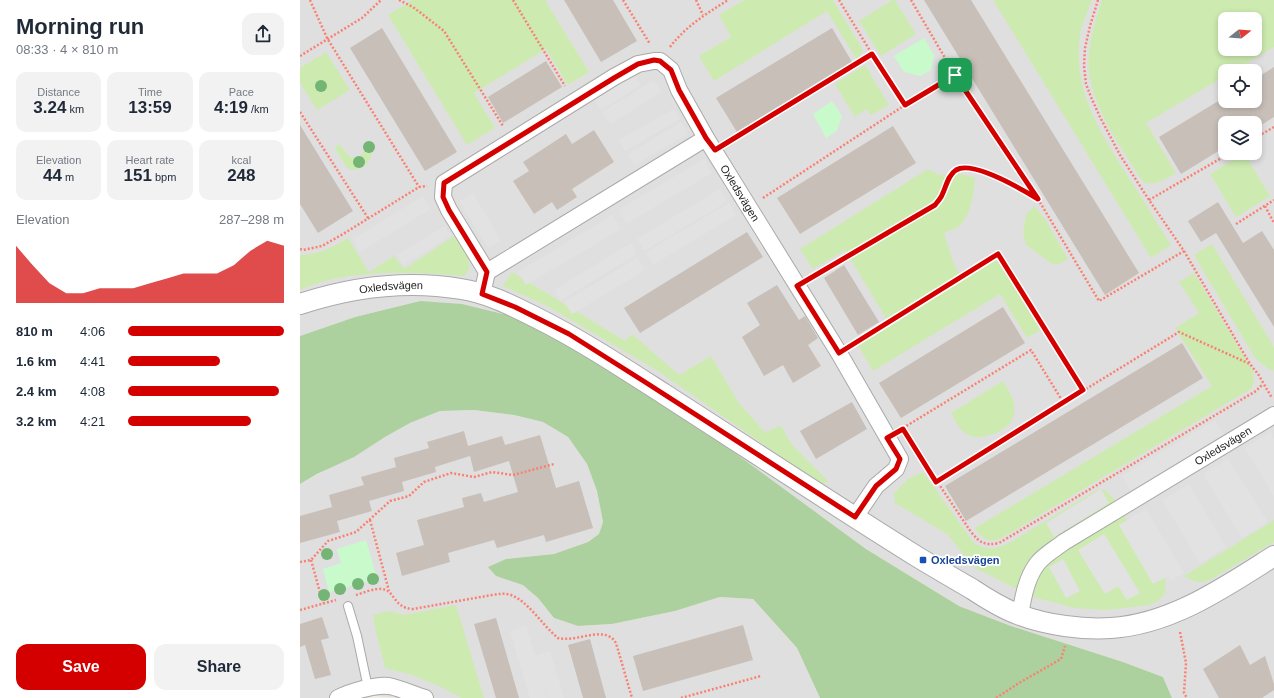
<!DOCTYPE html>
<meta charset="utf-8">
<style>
:root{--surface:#fff;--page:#f2f2f3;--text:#1f2937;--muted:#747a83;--accent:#d40000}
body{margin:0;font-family:Arial,sans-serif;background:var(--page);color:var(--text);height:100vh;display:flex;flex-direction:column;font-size:15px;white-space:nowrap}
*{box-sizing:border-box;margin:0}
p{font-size:13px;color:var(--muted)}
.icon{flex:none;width:22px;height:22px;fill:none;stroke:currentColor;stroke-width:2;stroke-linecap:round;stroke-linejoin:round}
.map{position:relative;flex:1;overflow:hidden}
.panel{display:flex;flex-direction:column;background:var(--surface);width:300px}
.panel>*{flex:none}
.needle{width:26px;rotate:73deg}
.buttons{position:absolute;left:918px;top:12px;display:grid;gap:8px}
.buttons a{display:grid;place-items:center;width:44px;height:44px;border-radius:8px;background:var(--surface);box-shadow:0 2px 6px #0003;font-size:20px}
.pin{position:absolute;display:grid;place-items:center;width:34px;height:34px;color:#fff;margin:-17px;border-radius:8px;box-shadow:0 2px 6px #0006}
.round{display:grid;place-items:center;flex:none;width:42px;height:42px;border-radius:12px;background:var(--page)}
.overview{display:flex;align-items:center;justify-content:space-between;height:68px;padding:0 16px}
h1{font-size:22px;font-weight:700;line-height:30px}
.stats{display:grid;grid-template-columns:repeat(3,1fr);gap:6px;height:68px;padding:4px 16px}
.stats div{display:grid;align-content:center;border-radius:10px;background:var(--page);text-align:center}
.stats b{font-size:17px;font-weight:700}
.stats small{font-size:11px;font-weight:400}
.stats p{font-size:11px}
.chart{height:112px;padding:8px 16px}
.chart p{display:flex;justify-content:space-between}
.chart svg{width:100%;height:72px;margin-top:4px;fill:var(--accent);opacity:.7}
.cta{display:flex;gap:8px;margin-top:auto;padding:8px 16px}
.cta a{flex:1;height:46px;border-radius:12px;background:var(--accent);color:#fff;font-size:16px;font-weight:700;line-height:46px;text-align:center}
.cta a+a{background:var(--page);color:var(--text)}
ul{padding:0 16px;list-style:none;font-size:13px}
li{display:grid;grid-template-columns:64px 48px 1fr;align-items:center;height:30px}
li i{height:10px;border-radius:5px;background:var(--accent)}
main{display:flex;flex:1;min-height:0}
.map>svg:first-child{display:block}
</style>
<main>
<section class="panel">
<div class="overview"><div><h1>Morning run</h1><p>08:33 · 4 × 810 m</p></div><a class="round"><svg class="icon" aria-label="share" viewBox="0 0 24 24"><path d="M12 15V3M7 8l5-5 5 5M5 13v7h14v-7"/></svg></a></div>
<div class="stats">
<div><p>Distance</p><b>3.24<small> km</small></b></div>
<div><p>Time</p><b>13:59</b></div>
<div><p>Pace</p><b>4:19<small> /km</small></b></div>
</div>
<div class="stats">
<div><p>Elevation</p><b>44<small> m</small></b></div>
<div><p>Heart rate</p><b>151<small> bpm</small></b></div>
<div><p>kcal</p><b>248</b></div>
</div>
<div class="chart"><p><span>Elevation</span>287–298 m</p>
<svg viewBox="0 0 160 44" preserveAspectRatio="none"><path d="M0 44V9L10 21L20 32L30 38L40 38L50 35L60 35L70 35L80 32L90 29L100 26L110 26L120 26L130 21L140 12L150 6L160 9V44z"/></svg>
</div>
<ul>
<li><b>810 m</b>4:06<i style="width:100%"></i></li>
<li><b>1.6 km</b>4:41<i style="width:59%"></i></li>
<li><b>2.4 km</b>4:08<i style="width:97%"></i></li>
<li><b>3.2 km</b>4:21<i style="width:79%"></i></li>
</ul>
<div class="cta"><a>Save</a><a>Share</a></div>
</section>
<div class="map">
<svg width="974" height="698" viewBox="0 0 974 698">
<rect width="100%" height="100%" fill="#f2efe9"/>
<path fill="#e0dfdf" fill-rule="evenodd" d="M0 0H974V698H872L863 677 823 662 711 626 659 606 566 549 405 431 269 346 120 301 55 317 0 336ZM925 19H955V49H925ZM925 71H955V101H925ZM925 123H955V153H925Z
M174 410 214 415 243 422 268 437 287 464 297 491 303 522 299 534 288 542 254 554 206 559 196 576 223 584 238 598 254 618 278 626 312 624 375 611 420 597 453 599 497 648 520 698H101L74 696 68 698H0V484L110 423 140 411Z"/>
<path fill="#cdebb0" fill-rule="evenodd" d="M112 0H245L289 72 268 85 246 49 174 93 195 128 167 145 88 15Z
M444 0H533L563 50 557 60 527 11 414 81 399 56 431 37 419 15Z
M592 0H595L616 34 581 56 559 21Z
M693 0H792C788 11 782 23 780 35 772 89 800 132 827 175 842 198 856 221 871 245L851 258Z
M802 0H974V47L933 71H925V76L846 123 876 173C865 179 857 187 843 182 823 150 794 112 789 72 786 48 795 23 802 0ZM925 19H955V49H925Z
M26 52 50 90 17 110 0 83V68Z
M565 65 589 105 571 115 567 109 555 117 535 84Z
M67 141 73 145C72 149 72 154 71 157 68 165 56 174 48 168 43 163 38 153 35 147L39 144 49 156 58 159 64 151Z
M944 153 970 196 936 217 910 174Z
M628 169 639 175 661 174 675 178C674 193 671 217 658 227 654 230 648 231 644 233L653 262 663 280 697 259 740 330 727 338 700 294 573 371 558 345 590 325 545 250 513 269 500 249Z
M734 206 745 219 768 259 759 264H752L726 245 723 233 726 215Z
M154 236C161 247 178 265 164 276 111 272 50 268 0 290V255C20 254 31 248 48 238L69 272 94 256 104 269Z
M912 244 974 347V371L967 368 955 358 894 255Z
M212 272 325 341 332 334 379 375 411 356 439 403 465 432 481 426 492 445 528 481 524 484 510 477 358 371 249 307 203 286Z
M894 273 953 371 954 381 952 388 700 539C686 542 682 539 675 528L912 386 875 328 899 313 879 282Z
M703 381C710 393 718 404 713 418 708 432 680 441 668 435 660 431 655 420 651 413Z
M623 472 674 543C689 552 696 549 711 542L797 490H805L814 499 865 580 866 586 864 595 858 601 849 605 807 610 774 608 733 597 675 568 647 534 595 503 594 493 608 479Z
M974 520V542L910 580C899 584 894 582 884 576Z
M156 605 184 698H162L139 686 112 675 85 668 76 632 73 615 88 611 105 615Z"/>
<path fill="#add19e" d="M120 301 162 304 211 316 269 346 405 431 566 549 659 606 711 626 823 662 863 677 872 698H520L497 648 453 599 420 597 375 611 312 624 278 626 254 618 238 598 223 585 196 576 188 567 206 559 254 554 288 542 299 534 303 522 297 491 287 464 268 437 243 422 214 415 174 410 140 411 110 423 85 437 54 457 17 474 0 484V336L55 317Z"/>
<path fill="#c8facc" d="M624 38 634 55 631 70 620 76 604 72 594 56Z
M532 101 542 116 537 131 526 138 513 114Z
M66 540 77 579 29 592 23 569 41 563 37 549Z"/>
<path fill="#e2e2e2" d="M334 74 341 85 301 110 294 99Z
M354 80 362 92 310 124 302 112Z
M374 109 380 119 325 151 319 140Z
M381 122 388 134 335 165 328 154Z
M404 159 412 173 326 224 318 210Z
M420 189 427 202 344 251 337 239Z
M173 193 201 240 188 248 159 201Z
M123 196 131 209 60 252 53 239Z
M429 203 436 215 353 265 346 252Z
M312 215 321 229 226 285 218 272Z
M145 226 151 236 103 265 97 255Z
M331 243 337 254 260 301 254 290Z
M337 258 345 270 272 314 264 302Z
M915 420 924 434 831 491 822 476Z
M970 432 974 439V496L945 448Z
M928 459 968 522 942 538 903 474Z
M889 484 926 547 900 563 862 500Z
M801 489 809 503 754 537 746 523Z
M846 509 884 573 871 581 868 576 853 584 819 525Z
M804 534 840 593 827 600 818 586 805 594 778 550Z
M763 559 780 591 766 598 749 567Z
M226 626 235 655 247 698H230L210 631Z
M250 651 264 698H248L235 656Z"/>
<path fill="#c7bfb8" d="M264 0H313L337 41 301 62Z
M624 0H671L839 273 805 295Z
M82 28 157 152 125 171 50 48Z
M532 28 552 62 437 132 416 98Z
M246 61 262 87 203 123 188 97Z
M974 67V117L955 129V123H925V147L881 174 859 137 925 97V101H955V79Z
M0 125 53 211 18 233 0 204Z
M593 126 616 163 500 234 477 198Z
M294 130 314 162 272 189 277 197 257 210 252 202 234 214 213 181 229 171 223 162 266 134 272 144Z
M918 202 943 243 962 231 974 250V327L916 233 901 242 888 221Z
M447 232 463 257 340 333 324 308Z
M544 265 579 322 558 335 524 278Z
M477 285 499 320 505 316 518 338 508 345 521 366 493 383 483 365 464 376 442 337 460 325 447 303Z
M703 307 725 343 601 418 579 383Z
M882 343 903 378 666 521 645 486Z
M552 402 567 429 516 459 500 431Z
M164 431 168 446 202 436 205 445 240 435 256 488 279 481 293 528 246 542 244 535 197 548 194 540 148 553 150 562 102 576 96 553 124 545 117 520 164 507 162 498 181 493 184 502 218 492 209 461 174 472 170 456 135 467 136 472 102 482 104 491 69 501 72 511 37 521 40 532 0 543V516L32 507 29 495 64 485 61 477 96 467 94 458 129 448 127 442Z
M22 617 29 638 21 640 31 675 15 679 5 645 0 647V624Z
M196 618 219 698H196L174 624Z
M443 625 453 660 343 691 333 656Z
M290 639 306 698H283L268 645Z
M940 645 950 665 965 656 974 684V690L962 698H919L903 669Z"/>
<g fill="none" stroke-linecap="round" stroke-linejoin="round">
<defs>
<path id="service" d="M48 606 57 636 68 688"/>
<g id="minor">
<path d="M187 272 406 138"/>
<path id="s1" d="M182 294 187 272 149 210 143 197 144 183 314 77 338 64 354 61H360L371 70 379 90 406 138 539 353 600 459 596 469 576 486 555 517"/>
<path id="s2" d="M720 615C723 598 726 579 737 564 744 555 755 549 764 542L974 415"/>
<path d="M38 698C50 692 76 684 89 686 100 688 114 695 125 698"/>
</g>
<g id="tertiary">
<path id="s3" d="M0 304C52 287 107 280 161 289 188 293 213 306 237 318 281 340 322 367 364 394 448 448 531 503 616 556 634 567 653 578 672 589 687 599 703 609 720 615 746 625 784 630 811 628 872 624 925 587 974 556"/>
</g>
</defs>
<use href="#service" stroke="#a9a9a9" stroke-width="10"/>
<use href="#minor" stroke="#a9a9a9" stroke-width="18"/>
<use href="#tertiary" stroke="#a9a9a9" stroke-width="22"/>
<path stroke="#fa8072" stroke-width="2.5" stroke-dasharray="2 2" stroke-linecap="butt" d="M10 0 27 38 119 187
M99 0 113 7 144 31 203 126
M213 0 265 86
M323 0 350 44
M396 0 403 15
M539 0 572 54 605 105
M611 0 655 75 738 199 799 301 884 251
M798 0 790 26 785 48 784 66 786 84 791 97 800 117 820 155 849 200 884 251 950 364 958 374 972 398
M370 47C386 26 406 14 428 0
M0 56 62 18 81 0
M0 112 68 218
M955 138 974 127
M429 142 572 54
M463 198 605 105 655 75
M849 200 930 153
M965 206 974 223
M936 224 974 200
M0 249 3 250 22 246 43 234 119 187 127 186
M512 277 635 205C638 201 641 198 642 195 646 187 648 175 656 170 673 161 721 189 736 198
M554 344 698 254 783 390
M603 428 731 350 763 402
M618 453 671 532C680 543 685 546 699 543L956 391 963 384
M636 481 879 332 950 364
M70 520 89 591
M11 560 23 603
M0 562 11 560 28 541 56 532 90 501 109 496 124 482 151 473 174 477 192 472 213 475 254 464
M56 595C63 593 74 588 82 589 95 590 93 608 113 609L192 595C199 594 205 593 211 595 229 602 243 626 258 638 277 643 305 624 316 643L332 698
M0 610 36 600
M880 632 886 663 884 693 887 698
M381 698 461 676
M696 698 719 683 761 659 765 646"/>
<use href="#service" stroke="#fff" stroke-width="8"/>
<use href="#minor" stroke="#fff" stroke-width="16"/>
<use href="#tertiary" stroke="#fff" stroke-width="20"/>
</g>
<g fill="#74b475">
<circle cx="21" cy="86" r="6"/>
<circle cx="69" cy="147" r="6"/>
<circle cx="59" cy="162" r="6"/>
<circle cx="27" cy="554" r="6"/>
<circle cx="73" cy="579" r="6"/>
<circle cx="58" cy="584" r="6"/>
<circle cx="40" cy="589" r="6"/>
<circle cx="24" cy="595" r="6"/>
</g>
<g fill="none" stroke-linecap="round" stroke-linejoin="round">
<defs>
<path id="route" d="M572 54 605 105 655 75 738 199C723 190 673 160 656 170 648 175 646 187 642 195 641 198 638 201 635 205L497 286 539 353 698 254 783 390 636 482 603 429 587 438 600 459 596 469 576 486 555 517 345 382 269 334 215 307 182 294 187 272 149 210 143 197 144 183 314 78 338 64 354 60 360 61 371 70 379 90 406 138 415 150Z"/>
</defs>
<use href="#route" stroke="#fff" stroke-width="8"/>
<use href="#route" stroke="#d40000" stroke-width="5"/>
</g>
<rect fill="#1a4fb4" stroke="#fff" stroke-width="1.5" x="619" y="556" width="8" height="8" rx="2"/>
<g text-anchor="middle" stroke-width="3.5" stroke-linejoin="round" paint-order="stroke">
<g font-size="11" fill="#222" stroke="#fff">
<text dy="4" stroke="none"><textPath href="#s1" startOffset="529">Oxledsvägen</textPath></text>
<text dy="4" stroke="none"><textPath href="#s3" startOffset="93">Oxledsvägen</textPath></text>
<text dy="4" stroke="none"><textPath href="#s2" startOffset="275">Oxledsvägen</textPath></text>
</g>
<g font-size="11" font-weight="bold" fill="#164399" stroke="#fff" text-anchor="start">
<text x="631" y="564">Oxledsvägen</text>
</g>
</g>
</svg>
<div class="buttons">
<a><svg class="needle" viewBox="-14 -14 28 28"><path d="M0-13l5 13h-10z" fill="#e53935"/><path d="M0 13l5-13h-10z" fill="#747a83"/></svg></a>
<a><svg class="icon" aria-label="locate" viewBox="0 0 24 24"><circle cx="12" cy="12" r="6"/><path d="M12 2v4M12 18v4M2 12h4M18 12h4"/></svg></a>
<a><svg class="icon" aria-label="layers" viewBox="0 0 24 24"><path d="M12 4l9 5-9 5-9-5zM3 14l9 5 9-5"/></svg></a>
</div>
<div class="pin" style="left:655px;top:75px;background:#1e9e55"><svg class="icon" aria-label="arrive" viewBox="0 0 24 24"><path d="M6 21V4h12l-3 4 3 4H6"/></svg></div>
</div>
</main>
